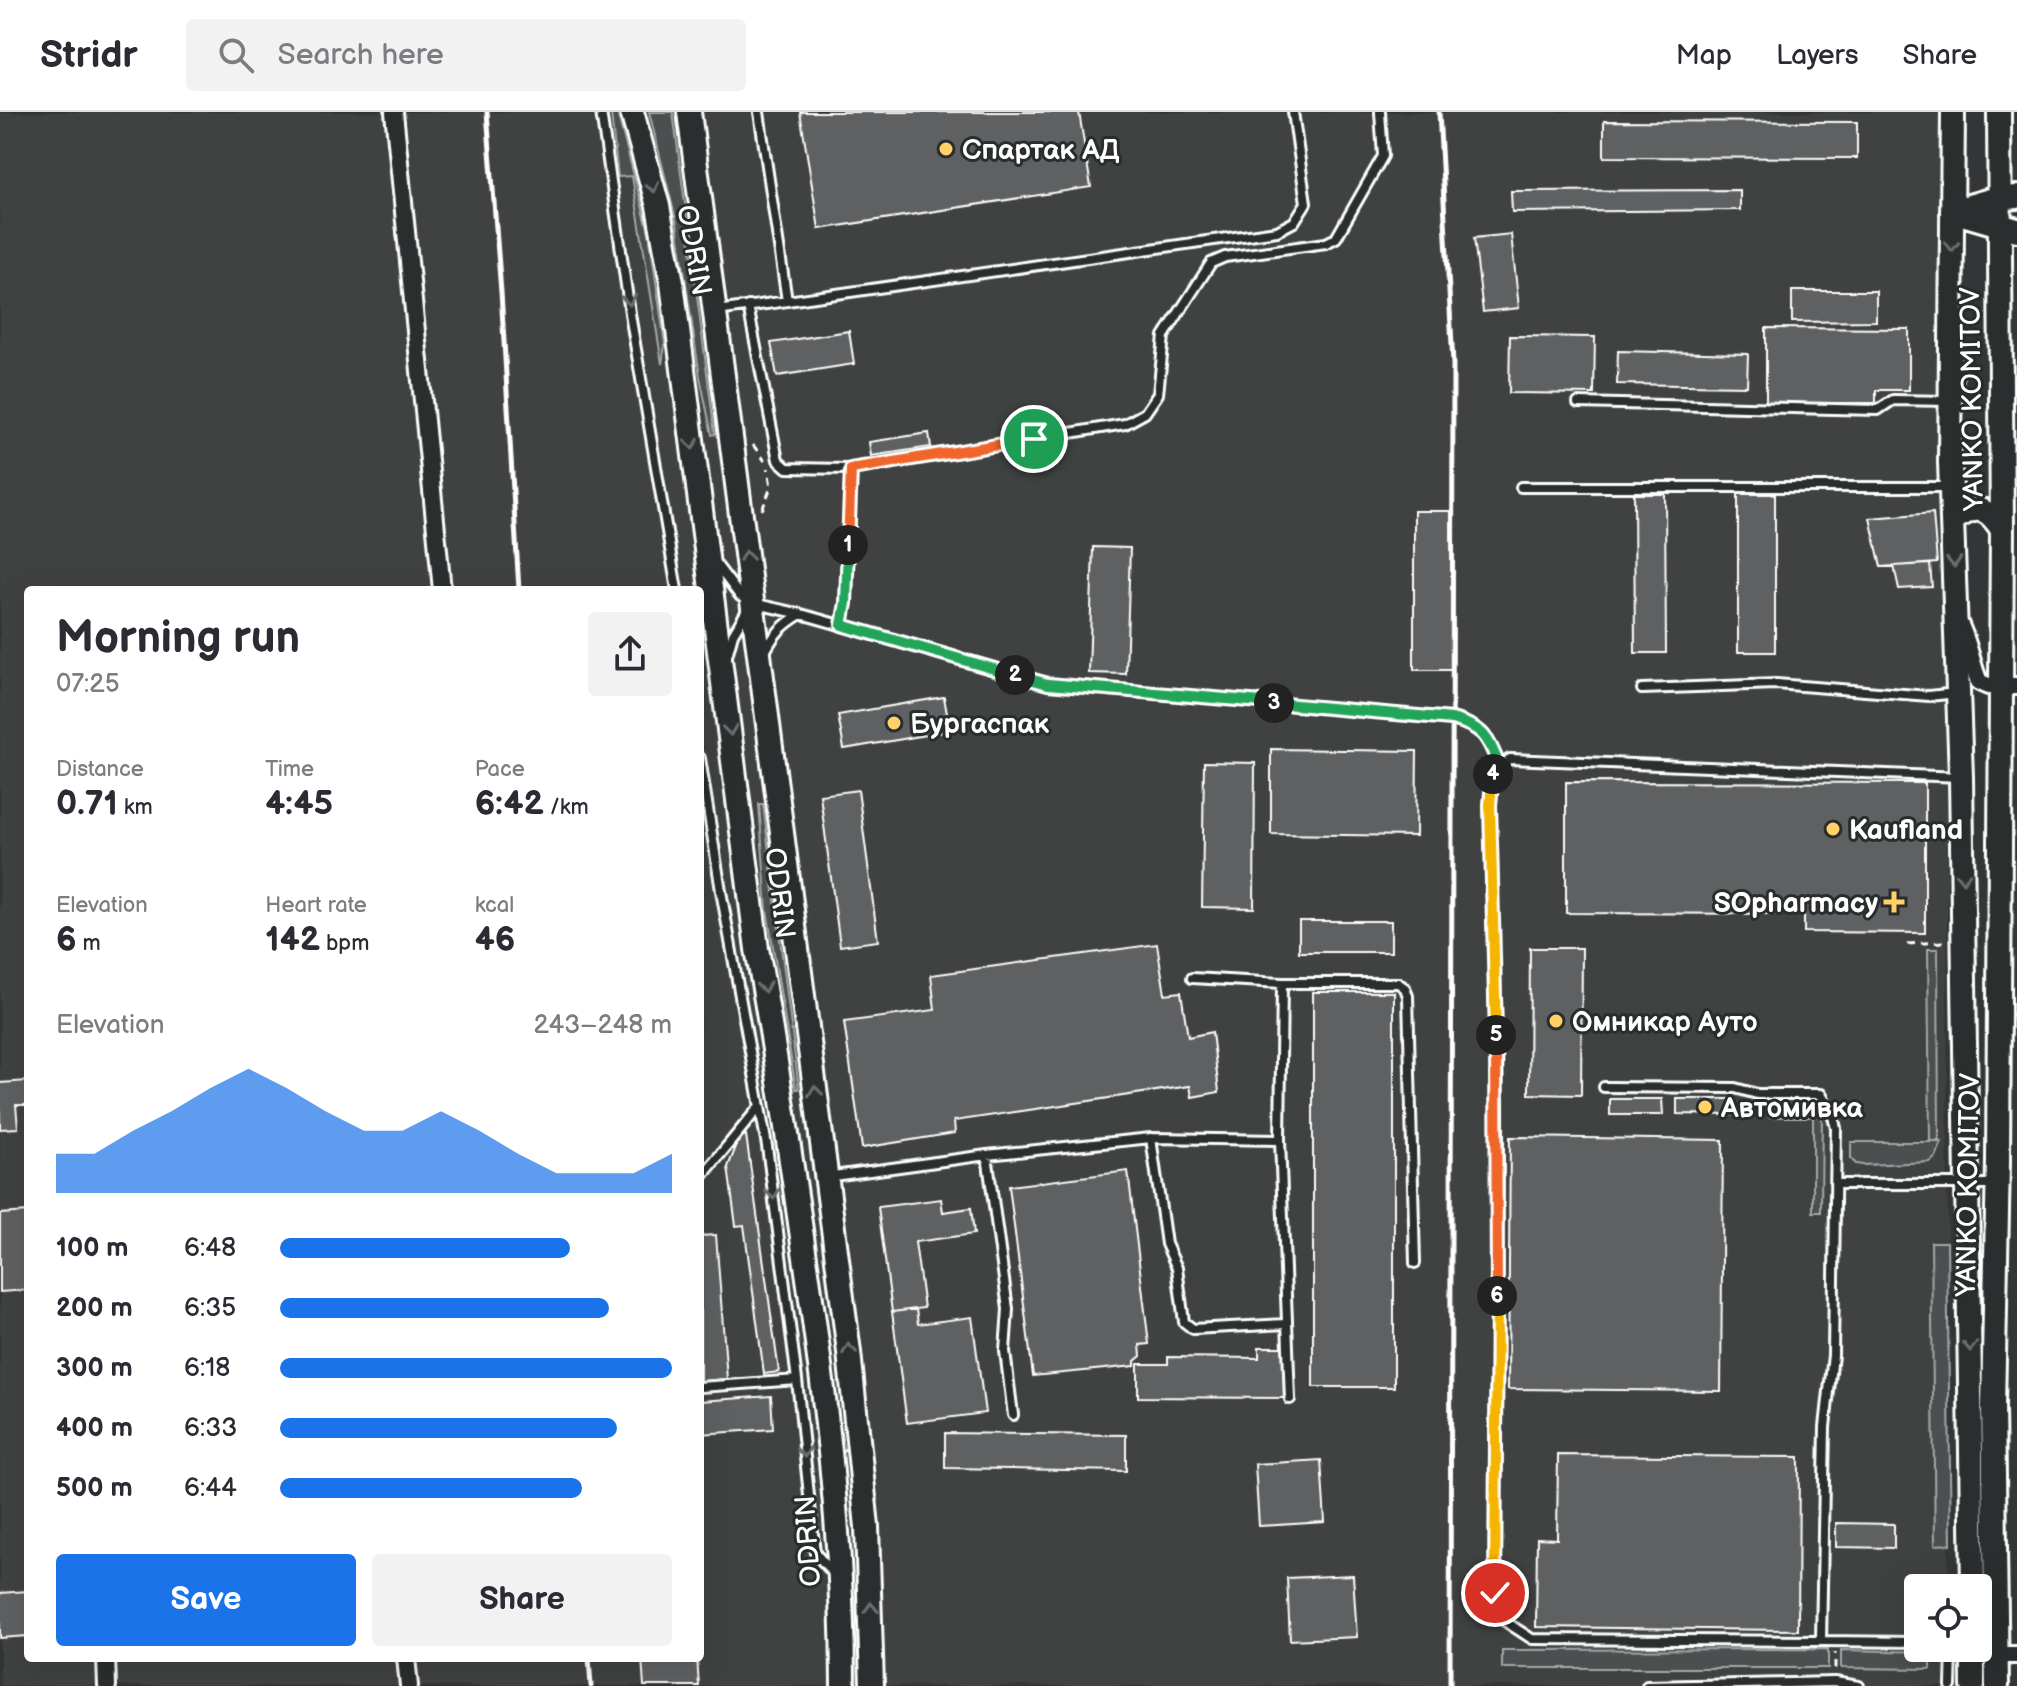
<!DOCTYPE html>
<meta charset="utf-8">
<style>
:root{--surface:#fff;--page:#f2f2f3;--text:#2b2b33;--muted:#7c7c81;--line:#e1e1e2;--accent:#1a73e8}
body{margin:0;font-family:"Balsamiq Sans",sans-serif;background:var(--page);color:var(--text);height:100vh;display:flex;flex-direction:column;font-size:30px;white-space:nowrap}
*{box-sizing:border-box;margin:0}
p{font-size:26px;color:var(--muted)}
.icon{flex:none;width:44px;height:44px;fill:none;stroke:currentColor;stroke-width:2;stroke-linecap:round;stroke-linejoin:round}
.map{position:relative;flex:1;overflow:hidden}
.side{position:absolute;left:24px;top:474px;width:680px;height:1076px;display:flex;flex-direction:column;background:var(--surface);border-radius:8px;box-shadow:0 8px 32px #0002}
.side>*{flex:none}
.tools{position:absolute;left:1904px;top:1462px;display:grid;gap:16px}
.tools a{display:grid;place-items:center;width:88px;height:88px;border-radius:8px;background:var(--surface);box-shadow:0 8px 32px #0002;font-size:40px}
.pin{position:absolute;display:grid;place-items:center;width:68px;height:68px;color:#fff;margin:-34px;border:4px solid #fff;border-radius:50%;box-shadow:0 2px 8px #0007}
.km{position:absolute;width:40px;height:40px;margin:-20px;border-radius:50%;background:#222;color:#fff;font-size:22px;line-height:40px;text-align:center}
.round{display:grid;place-items:center;flex:none;width:84px;height:84px;border-radius:8px;background:var(--page)}
.headline{display:flex;align-items:center;justify-content:space-between;height:136px;padding:0 32px}
h1{font-size:44px;font-weight:800;line-height:60px}
.figures{display:grid;grid-template-columns:repeat(3,1fr);gap:12px;height:136px;padding:8px 32px}
.figures div{display:grid;align-content:center}
.figures b{font-size:34px;font-weight:800}
.figures small{font-size:22px;font-weight:400}
.figures p{font-size:22px}
.chart{height:224px;padding:16px 32px}
.chart p{display:flex;justify-content:space-between}
.chart svg{width:100%;height:144px;margin-top:8px;fill:var(--accent);opacity:.7}
.button{display:flex;gap:16px;margin-top:auto;padding:16px 32px}
.button a{flex:1;height:92px;border-radius:8px;background:var(--accent);color:#fff;font-size:32px;font-weight:800;line-height:92px;text-align:center}
.button a+a{background:var(--page);color:var(--text)}
ul{padding:0 32px;list-style:none;font-size:26px}
li{display:grid;grid-template-columns:128px 96px 1fr;align-items:center;height:60px}
li i{height:20px;border-radius:10px;background:var(--accent)}
header{display:flex;align-items:center;gap:48px;box-sizing:border-box;height:112px;padding:0 40px;background:var(--surface);border-bottom:2px solid var(--line)}
header strong{font-size:38px}
nav{display:flex;gap:44px;margin-inline-start:auto;font-size:28px}
.search{width:560px;height:72px;background:var(--page);display:flex;align-items:center;gap:20px;box-sizing:border-box;padding:0 28px;border-radius:8px;color:var(--muted);font-size:30px}
.map>svg:first-child{display:block}
</style>
<header>
<strong>Stridr</strong>
<div class="search"><svg class="icon" aria-label="search" viewBox="0 0 24 24"><circle cx="10" cy="10" r="6"/><path d="M15 15l6 6"/></svg>Search here</div>
<nav><a>Map</a><a>Layers</a><a>Share</a></nav>
</header>
<div class="map">
<svg width="2017" height="1574" viewBox="0 0 2017 1574">
<rect width="100%" height="100%" fill="#333536"/>
<filter id="ink" filterUnits="userSpaceOnUse"><feTurbulence type="fractalNoise" baseFrequency=".0125" numOctaves="2"/><feDisplacementMap in="SourceGraphic" scale="16" xChannelSelector="R" yChannelSelector="G"/><feConvolveMatrix kernelMatrix="1 2 1 2 8 2 1 2 1" color-interpolation-filters="sRGB"/></filter>
<g filter="url(#ink)">
<path fill="#404243" fill-rule="evenodd" d="M0 0H1946L1948 1476H1918V1536H1948V1574H0ZM28 478H700V1546H28Z"/>
<path fill="#4c4f50" stroke="#a6a7a8" stroke-width="2" d="M617 0 649 120 665 232 662 252 632 64 618 65 611 2Z
M649 0H673L715 322 712 323 700 265 677 112Z
M759 692H763L799 977H796L767 798Z
M1928 837H1938L1939 1029H1930Z
M1769 996H1822L1821 1100H1813V1005H1769Z
M1851 1030H1942L1936 1045 1930 1050 1863 1053 1856 1052 1851 1047Z
M1931 1130H1947L1951 1432 1935 1433Z
M1828 1537V1556H1502V1538Z
M1841 1538 1931 1540V1557L1841 1556Z"/>
<path fill="#5f6162" stroke="#fff" stroke-width="2" d="M800 0H1079L1091 75 819 117Z
M1604 9 1857 10V46L1604 45Z
M1740 78V98L1512 100 1511 79Z
M1511 122 1519 196 1483 200 1474 126Z
M1792 179H1876V209L1792 210Z
M1766 216 1909 217V278H1876V291H1766Z
M849 219 854 252 777 264 771 231Z
M1510 224 1595 225 1594 282 1509 281Z
M1618 239 1748 242 1747 274 1617 272Z
M929 321 931 335 871 344 869 330Z
M1634 382H1665L1666 541H1635Z
M1738 382H1775V540H1738Z
M1414 399H1451L1452 558H1414Z
M1933 401 1937 451 1881 455 1870 406Z
M1093 435 1130 436 1126 562 1089 561Z
M1930 452 1932 475 1899 477 1894 454Z
M944 585 950 619 844 637 838 603Z
M1271 637 1417 639 1416 724 1271 722Z
M1204 650 1255 651 1254 796 1202 795Z
M1566 670 1925 671V821L1804 820V802L1566 801Z
M858 678 878 829 840 834 820 683Z
M1299 809H1391V840H1299Z
M1157 832 1165 882 1181 880 1188 925 1212 920 1219 980 1192 985 1190 974 954 1009 955 1021 862 1036 844 910 935 898 931 863Z
M1530 836H1582L1581 983 1529 982Z
M1313 880H1394V1275H1313Z
M28 969V993H16L18 1016 0 1017V971Z
M1610 987H1662L1663 1003H1610Z
M1677 987H1734L1733 1003 1677 1002Z
M746 1023 779 1260 764 1262 744 1113 736 1114 728 1055 740 1025Z
M1510 1025 1723 1028 1721 1279 1508 1277Z
M1128 1059 1149 1232 1140 1233 1141 1244 1135 1249V1254L1033 1264 1009 1074Z
M941 1087 943 1100 971 1096 974 1122 915 1130 924 1196 892 1200 878 1095Z
M28 1100V1178L0 1180V1102Z
M716 1123 727 1267 700 1269V1124Z
M916 1197 918 1212 972 1205 985 1301 907 1311 892 1200Z
M1259 1235H1283L1284 1286 1138 1285V1252H1168V1245L1259 1246Z
M771 1284 773 1317 700 1322V1289Z
M945 1321 1126 1323V1359L945 1356Z
M1558 1343 1799 1345 1798 1518 1536 1515 1537 1426 1557 1427Z
M1321 1348 1325 1410 1259 1414 1255 1352Z
M1836 1411 1894 1412V1436L1836 1435Z
M1353 1463 1357 1525 1290 1528 1287 1466Z
M28 1479V1524L0 1526V1481Z
M642 1546H697L699 1574H644Z"/>
<g fill="none" stroke-linecap="round" stroke-linejoin="round">
<defs>
<path id="lane" d="M601 0 631 208 677 478
M759 0 787 189
M748 194 778 348 787 356 851 357 1125 312 1145 301 1158 282 1164 224 1211 151 1225 145 1326 131 1336 126 1383 44 1380 0
M717 199 1277 119 1294 110 1306 91 1293 0
M1578 291 1878 298 1893 288 1950 289
M1521 375H1950
M715 451 740 484 752 491 801 502 1048 572 1452 607C1484 616 1487 624 1499 653
M842 513 846 491 851 357
M764 542C774 522 782 513 801 502
M727 544 733 522 749 495
M1642 577 1776 572 1929 584 1956 581
M700 646 721 779 767 1034 797 1268 815 1441 834 1462
M1192 866 1282 871H1398L1405 876 1408 884 1415 1151
M1282 871 1280 1028 1290 1287
M1604 975 1735 976 1757 982H1821L1832 1001 1836 1016 1833 1243 1825 1315 1821 1529 1918 1530
M1151 1026 1166 1132 1177 1156 1184 1210 1193 1217 1286 1212
M987 1043 1008 1197 1005 1239 1013 1303
M826 1065 987 1043 1151 1026 1280 1028
M700 1067 760 994
M1835 1072H1994
M700 1275 797 1268
M1821 1529 1532 1527 1506 1510 1495 1481 1498 994 1490 693C1491 672 1490 658 1510 647L1961 665
M1647 1574 1835 1570 1859 1574
M1951 1574 1952 1536"/>
<path id="street" d="M394 0 442 478
M1958 509C1969 530 1970 548 1979 570L1988 574H2017
M1997 1543H2017
M106 1546 107 1574
M406 1546 409 1574"/>
<path id="secondary" d="M632 0 658 94 672 171 757 837C775 935 789 1033 803 1132 825 1279 843 1425 843 1574
M689 0 849 1240 867 1415 872 1574
M1953 0 1950 350 1961 665 1973 1476
M1952 99 2017 118
M1952 99 1990 88 2017 85
M1953 408C1976 392 1987 394 2002 418
M1973 1574V1536
M1997 1574 1993 1294 1998 1050 2002 418 1999 0"/>
</defs>
<use href="#lane" stroke="#fff" stroke-width="14"/>
<use href="#street" stroke="#fff" stroke-width="22"/>
<use href="#secondary" stroke="#fff" stroke-width="28"/>
<path stroke="#fff" stroke-width="3" stroke-dasharray="8 6" stroke-linecap="butt" d="M753 333 765 349
M762 398 771 375 768 356
M1907 832 1944 830
M1835 1557V1541"/>
<use href="#lane" stroke="#2a2d2e" stroke-width="8"/>
<use href="#street" stroke="#2a2d2e" stroke-width="16"/>
<use href="#secondary" stroke="#2a2d2e" stroke-width="22"/>
<path stroke="#fff" stroke-width="5" d="M487 0 501 180 519 478
M1439 0 1453 251 1450 1574
M589 1546 591 1574"/>
</g>
<defs><path id="oneway-chevron" d="M-2-3.5L2.5 0L-2 3.5" fill="none" stroke-width="1.6" stroke-linecap="round" stroke-linejoin="round" transform="scale(2)"/></defs>
<g stroke="#6a6c6d">
<use href="#oneway-chevron" transform="translate(653 75) rotate(75)"/>
<use href="#oneway-chevron" transform="translate(1952 134) rotate(91)"/>
<use href="#oneway-chevron" transform="translate(629 188) rotate(82)"/>
<use href="#oneway-chevron" transform="translate(692 332) rotate(83)"/>
<use href="#oneway-chevron" transform="translate(746 444) rotate(-97)"/>
<use href="#oneway-chevron" transform="translate(1954 450) rotate(87)"/>
<use href="#oneway-chevron" transform="translate(730 618) rotate(83)"/>
<use href="#oneway-chevron" transform="translate(1963 766) rotate(89)"/>
<use href="#oneway-chevron" transform="translate(764 875) rotate(80)"/>
<use href="#oneway-chevron" transform="translate(815 979) rotate(-97)"/>
<use href="#oneway-chevron" transform="translate(773 1082) rotate(82)"/>
<use href="#oneway-chevron" transform="translate(1970 1234) rotate(89)"/>
<use href="#oneway-chevron" transform="translate(849 1237) rotate(-97)"/>
<use href="#oneway-chevron" transform="translate(804 1340) rotate(84)"/>
<use href="#oneway-chevron" transform="translate(871 1496) rotate(-93)"/>
</g>
</g>
<g fill="none" stroke-linecap="round" stroke-linejoin="round" filter="url(#ink)">
<defs>
<path id="split-1" d="M848 433 851 357 1034 327"/>
<path id="split-2" d="M848 433 846 491 842 513 1015 563"/>
<path id="split-3" d="M1015 563 1048 572 1274 591"/>
<path id="split-4" d="M1274 591 1452 607C1484 616 1487 624 1499 653L1493 662"/>
<path id="split-5" d="M1493 662 1490 693 1496 923"/>
<path id="split-6" d="M1496 923 1497 1184"/>
<path id="split-7" d="M1495 1481 1497 1184"/>
</defs>
<use href="#split-1" stroke="#fff" stroke-width="16"/>
<use href="#split-2" stroke="#fff" stroke-width="16"/>
<use href="#split-3" stroke="#fff" stroke-width="16"/>
<use href="#split-4" stroke="#fff" stroke-width="16"/>
<use href="#split-5" stroke="#fff" stroke-width="16"/>
<use href="#split-6" stroke="#fff" stroke-width="16"/>
<use href="#split-7" stroke="#fff" stroke-width="16"/>
<use href="#split-1" stroke="#f0652b" stroke-width="10"/>
<use href="#split-2" stroke="#22a559" stroke-width="10"/>
<use href="#split-3" stroke="#22a559" stroke-width="10"/>
<use href="#split-4" stroke="#22a559" stroke-width="10"/>
<use href="#split-5" stroke="#f5b400" stroke-width="10"/>
<use href="#split-6" stroke="#f0652b" stroke-width="10"/>
<use href="#split-7" stroke="#f5b400" stroke-width="10"/>
</g>
<g fill="#ffd166" stroke="#2a2d2e" stroke-width="3">
<circle cx="946" cy="37" r="8"/>
<circle cx="894" cy="611" r="8"/>
<circle cx="1833" cy="717" r="8"/>
<path d="M1890 778h8v8h8v8h-8v8h-8v-8h-8v-8h8z"/>
<circle cx="1556" cy="909" r="8"/>
<circle cx="1705" cy="995" r="8"/>
</g>
<g text-anchor="middle" stroke-width="6" stroke-linejoin="round" paint-order="stroke">
<g font-size="28" font-weight="bold" fill="#fff" stroke="#2a2d2e" text-anchor="start">
<text x="962" y="47">Спартак АД</text>
<text x="910" y="621">Бургаспак</text>
<text x="1849" y="727">Kaufland</text>
<text x="1878" y="800" text-anchor="end">SOpharmacy</text>
<text x="1572" y="919">Омникар Ауто</text>
<text x="1721" y="1005">Автомивка</text>
</g>
<g font-size="28" fill="#fff" stroke="#2a2d2e">
<text transform="translate(695 138) rotate(80)" y="10">ODRIN</text>
<text transform="translate(1971 287) rotate(-91)" y="10">YANKO KOMITOV</text>
<text transform="translate(781 781) rotate(83)" y="10">ODRIN</text>
<text transform="translate(1967 1073) rotate(-89)" y="10">YANKO KOMITOV</text>
<text transform="translate(807 1429) rotate(-94)" y="10">ODRIN</text>
</g>
</g>
</svg>
<div class="tools">
<a><svg class="icon" aria-label="locate" viewBox="0 0 24 24"><circle cx="12" cy="12" r="6"/><path d="M12 2v4M12 18v4M2 12h4M18 12h4"/></svg></a>
</div>
<div class="pin" style="left:1034px;top:327px;background:#1e9e55"><svg class="icon" aria-label="arrive" viewBox="0 0 24 24"><path d="M6 21V4h12l-3 4 3 4H6"/></svg></div>
<div class="pin" style="left:1495px;top:1481px;background:#d93025"><svg class="icon" aria-label="check" viewBox="0 0 24 24"><path d="M5 12l5 5 9-10"/></svg></div>
<b class="km" style="left:848px;top:433px">1</b>
<b class="km" style="left:1015px;top:563px">2</b>
<b class="km" style="left:1274px;top:591px">3</b>
<b class="km" style="left:1493px;top:662px">4</b>
<b class="km" style="left:1496px;top:923px">5</b>
<b class="km" style="left:1497px;top:1184px">6</b>
<section class="side">
<div class="headline"><div><h1>Morning run</h1><p>07:25</p></div><a class="round"><svg class="icon" aria-label="share" viewBox="0 0 24 24"><path d="M12 15V3M7 8l5-5 5 5M5 13v7h14v-7"/></svg></a></div>
<div class="figures">
<div><p>Distance</p><b>0.71<small> km</small></b></div>
<div><p>Time</p><b>4:45</b></div>
<div><p>Pace</p><b>6:42<small> /km</small></b></div>
</div>
<div class="figures">
<div><p>Elevation</p><b>6<small> m</small></b></div>
<div><p>Heart rate</p><b>142<small> bpm</small></b></div>
<div><p>kcal</p><b>46</b></div>
</div>
<div class="chart"><p><span>Elevation</span>243–248 m</p>
<svg viewBox="0 0 160 44" preserveAspectRatio="none"><path d="M0 44V32L10 32L20 25L30 19L40 12L50 6L60 12L70 19L80 25L90 25L100 19L110 25L120 32L130 38L140 38L150 38L160 32V44z"/></svg>
</div>
<ul>
<li><b>100 m</b>6:48<i style="width:74%"></i></li>
<li><b>200 m</b>6:35<i style="width:84%"></i></li>
<li><b>300 m</b>6:18<i style="width:100%"></i></li>
<li><b>400 m</b>6:33<i style="width:86%"></i></li>
<li><b>500 m</b>6:44<i style="width:77%"></i></li>
</ul>
<div class="button"><a>Save</a><a>Share</a></div>
</section>
</div>
